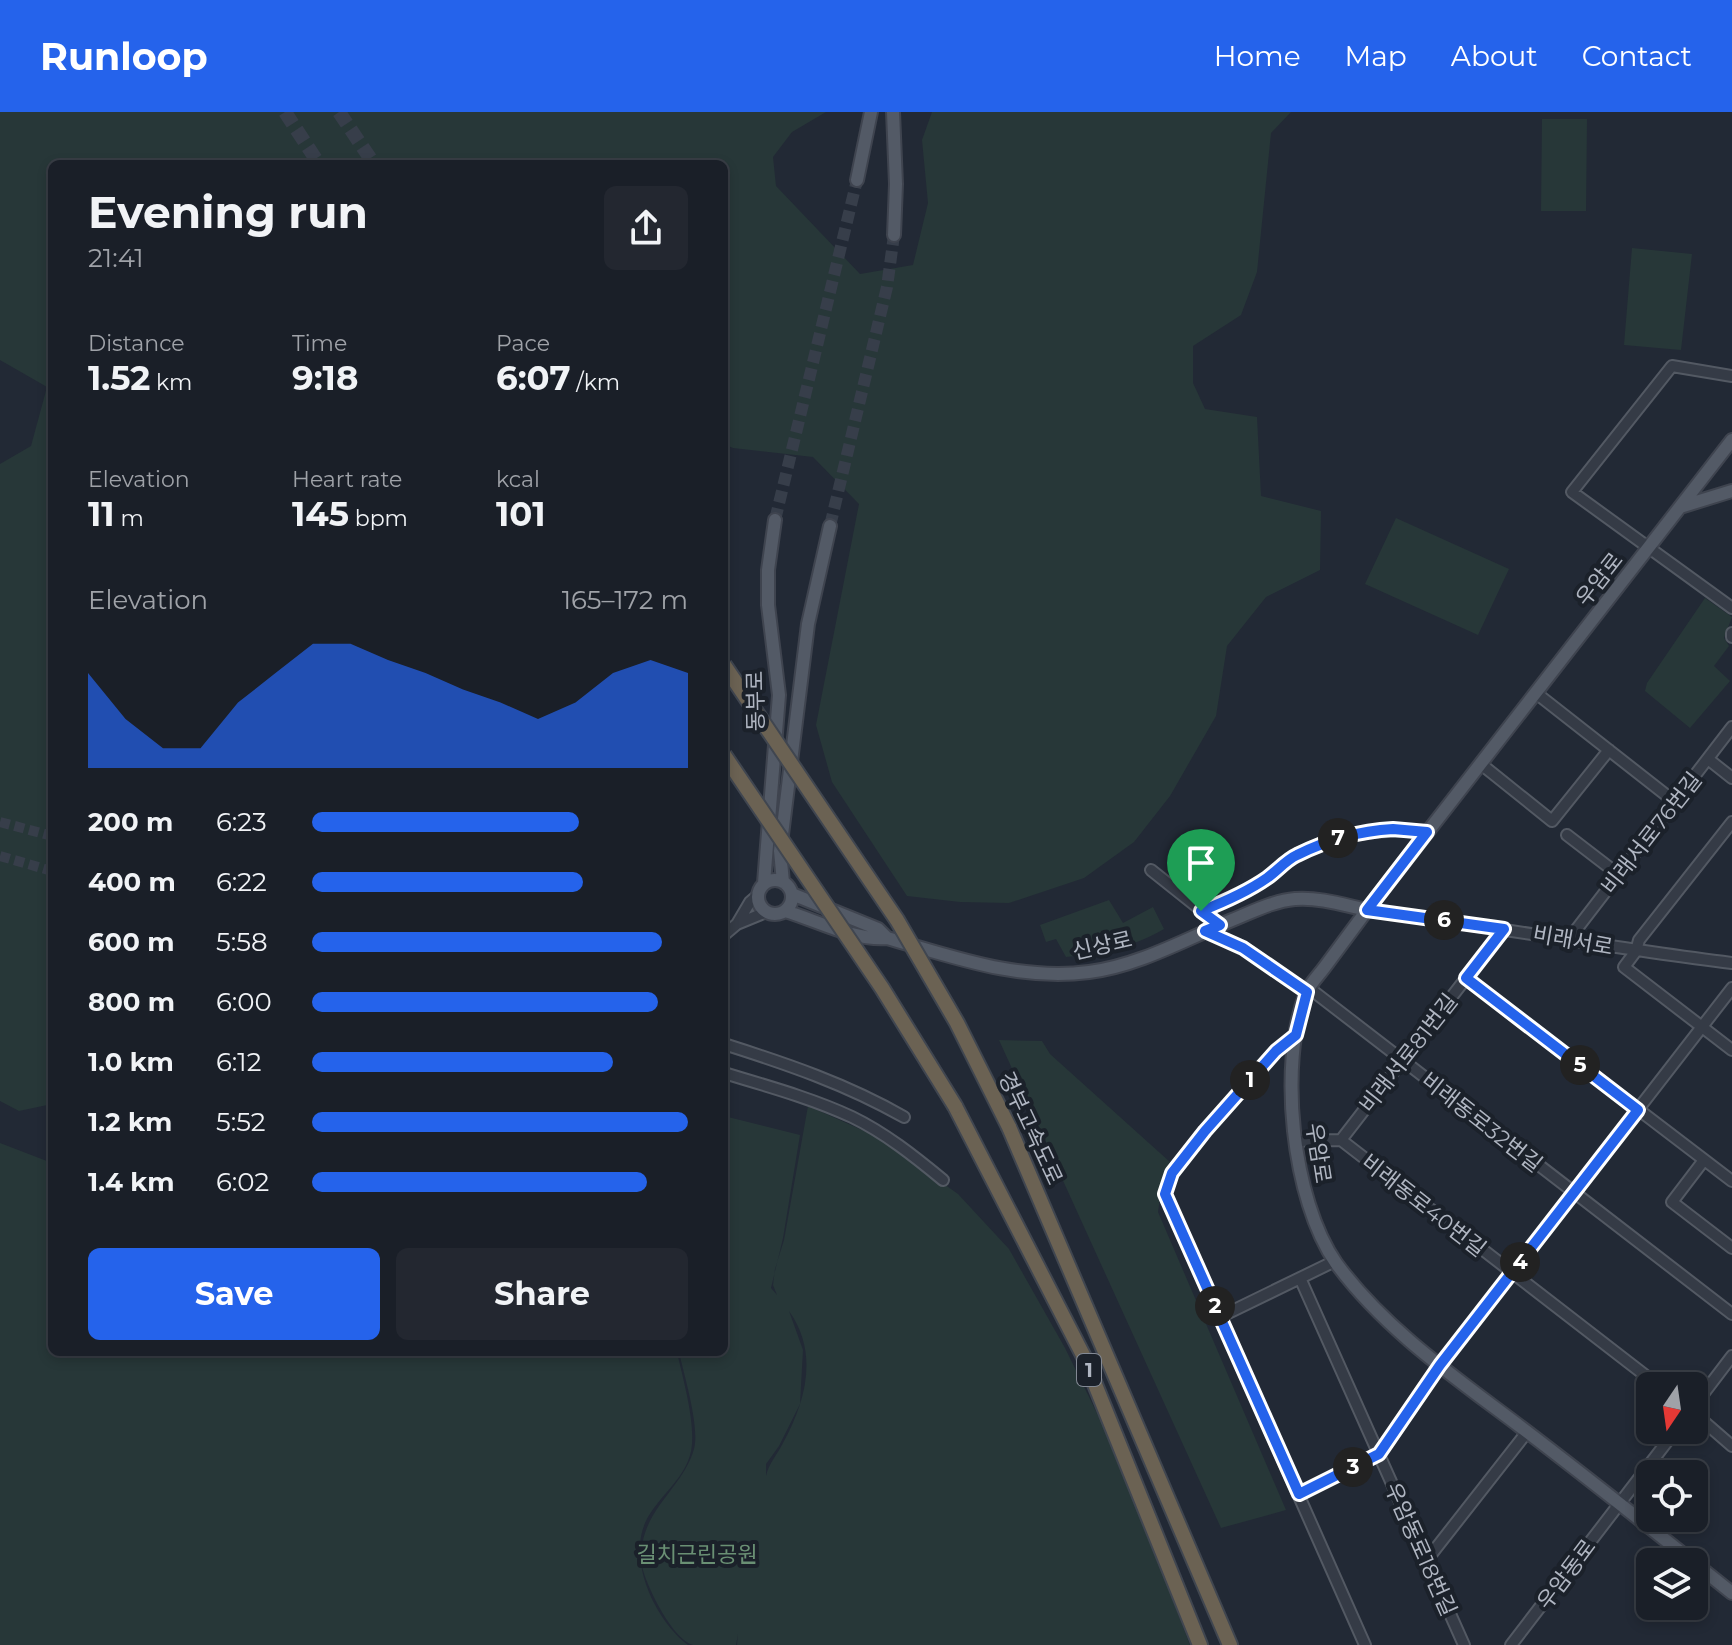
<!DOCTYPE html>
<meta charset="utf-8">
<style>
:root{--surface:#1a1f28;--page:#232730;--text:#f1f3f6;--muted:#9fa2a8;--line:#383d45;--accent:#2563eb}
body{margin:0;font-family:Montserrat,"Noto Sans KR",sans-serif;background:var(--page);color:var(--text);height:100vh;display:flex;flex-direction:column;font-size:30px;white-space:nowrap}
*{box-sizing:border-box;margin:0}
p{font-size:26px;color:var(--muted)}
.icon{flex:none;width:44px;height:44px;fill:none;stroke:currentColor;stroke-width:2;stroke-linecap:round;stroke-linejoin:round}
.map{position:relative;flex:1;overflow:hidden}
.panel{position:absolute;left:48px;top:48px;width:680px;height:1196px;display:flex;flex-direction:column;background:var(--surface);border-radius:12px;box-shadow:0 4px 12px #0003,0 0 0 2px var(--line)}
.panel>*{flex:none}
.needle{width:52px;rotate:193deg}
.buttons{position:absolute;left:1636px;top:1260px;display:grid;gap:16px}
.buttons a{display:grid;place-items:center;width:72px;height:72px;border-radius:12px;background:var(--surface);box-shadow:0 4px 12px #0003,0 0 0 2px var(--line);font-size:40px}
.pin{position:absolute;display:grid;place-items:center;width:68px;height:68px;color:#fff;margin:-82px -34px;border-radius:50% 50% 50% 0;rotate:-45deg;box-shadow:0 0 8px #0007}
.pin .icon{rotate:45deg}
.km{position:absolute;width:40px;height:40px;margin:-20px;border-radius:50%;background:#222;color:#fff;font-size:22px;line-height:40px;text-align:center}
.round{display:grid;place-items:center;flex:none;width:84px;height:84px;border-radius:12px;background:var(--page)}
.overview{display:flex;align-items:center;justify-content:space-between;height:136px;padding:0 40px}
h1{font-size:44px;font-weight:700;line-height:60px}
.figures{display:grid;grid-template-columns:repeat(3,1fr);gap:12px;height:136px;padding:8px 40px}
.figures div{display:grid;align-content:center}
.figures b{font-size:34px;font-weight:700}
.figures small{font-size:22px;font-weight:400}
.figures p{font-size:22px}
.chart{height:224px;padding:16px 40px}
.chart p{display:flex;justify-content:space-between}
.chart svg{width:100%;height:144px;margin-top:8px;fill:var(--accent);opacity:.7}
.cta{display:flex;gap:16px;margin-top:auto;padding:16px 40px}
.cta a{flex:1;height:92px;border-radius:12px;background:var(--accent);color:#fff;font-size:32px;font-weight:700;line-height:92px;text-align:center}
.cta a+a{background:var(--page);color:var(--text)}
ul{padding:0 40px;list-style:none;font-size:26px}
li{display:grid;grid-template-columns:128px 96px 1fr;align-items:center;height:60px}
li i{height:20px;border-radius:10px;background:var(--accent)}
header{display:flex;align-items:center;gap:48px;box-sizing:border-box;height:112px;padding:0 40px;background:var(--accent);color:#fff}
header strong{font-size:38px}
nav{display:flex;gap:44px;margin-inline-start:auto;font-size:28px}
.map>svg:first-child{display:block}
</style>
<header>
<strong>Runloop</strong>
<nav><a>Home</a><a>Map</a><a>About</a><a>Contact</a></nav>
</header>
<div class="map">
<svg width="1732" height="1533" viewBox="0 0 1732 1533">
<rect width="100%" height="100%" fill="#222935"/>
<path fill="#273738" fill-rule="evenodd" d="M0 0H826L792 20 773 45 776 74 860 162 913 153 928 91 922 28 932 0H1291L1271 21 1257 160 1241 203 1193 234V271L1205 297 1257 305 1261 384 1321 399 1320 458 1266 485 1227 534 1216 604 1170 684 1134 730 1084 766 1009 791 960 790 907 784 832 670 816 613 859 392 813 345 733 336 724 332V52H52V992L19 999 0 989V352L31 334 47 275 0 248Z
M1542 7H1587L1586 99H1541Z
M1632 136 1692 142 1681 238 1624 233Z
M1396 406 1509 457 1478 523 1365 472Z
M1705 486 1732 505 1724 526 1729 534 1714 554 1730 569 1690 616 1645 579 1647 571Z
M1109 788 1123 811 1153 795 1164 817C1133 835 1102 841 1066 845L1056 827 1046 830 1040 813Z
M999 928 1042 929 1050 942 1170 1050 1162 1072 1158 1100 1286 1398 1221 1416Z
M808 994 878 1025 958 1082 1009 1137 1065 1236 1116 1340 1190 1533H737L738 1522 736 1533C723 1533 705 1533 693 1533 673 1528 648 1477 643 1458 641 1446 641 1432 645 1421 655 1390 685 1369 694 1337 700 1315 684 1263 679 1240H724V1004L800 1023 783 1126 771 1176 777 1183 773 1173 775 1157 784 1128ZM789 1199C819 1241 806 1289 783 1331 777 1343 769 1351 766 1364V1352L779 1334 800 1292 803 1238Z
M0 1031 52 1051V1240H677C683 1267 694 1305 692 1332 690 1365 657 1384 645 1411 628 1451 656 1509 688 1533H0Z"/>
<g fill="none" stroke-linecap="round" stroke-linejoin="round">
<path stroke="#373e4a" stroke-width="10" stroke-dasharray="10 5" stroke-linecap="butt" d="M0 710 52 724
M0 744 52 759"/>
<path stroke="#373e4a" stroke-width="12" stroke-dasharray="12 6" stroke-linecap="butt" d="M775 408 857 68
M830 414 887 175 894 123"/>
<path stroke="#373e4a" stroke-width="14" stroke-dasharray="14 7" stroke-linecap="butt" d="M285 0 319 52
M339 0 374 52"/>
<defs>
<path id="minor" d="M1732 264 1672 254 1572 380 1732 496
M1732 521V525
M1536 581 1675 690
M1708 647 1732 666
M1481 652 1552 709 1609 638
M1732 710 1639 828 1636 839 1624 855 1732 938
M1567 723 1619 763
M1151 758 1220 813
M1367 798C1489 814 1610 836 1732 851
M1201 799C1224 790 1246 780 1267 766 1277 759 1285 749 1296 743 1338 721 1380 716 1427 720
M737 812 750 790 757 784
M1205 819 1243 836 1307 880
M724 823 737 812 766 800
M1569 827 1732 615
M1466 866 1732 1069
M1309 876 1732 1202
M1296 923 1276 939 1205 1019 1172 1061 1165 1082 1365 1533
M724 932C787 952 846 972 904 1005
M724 961C767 974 811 986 852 1005 885 1021 914 1044 943 1068
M1341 1028 1504 817
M1295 1029 1341 1028 1659 1274
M1704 1048 1672 1090 1732 1136
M1300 1166 1464 1533
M1220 1205 1335 1149
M1694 1294 1732 1244
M1694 1301 1732 1334
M1299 1382 1379 1342 1440 1253 1732 876
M1426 1449 1527 1320
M1511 1533 1676 1318"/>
<path id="major" d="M893 0 896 72 894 123
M857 68 871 0
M1732 328 1367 798C1353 817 1338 837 1324 856 1318 864 1310 872 1306 881 1278 952 1292 1088 1336 1151 1385 1218 1456 1266 1522 1316 1593 1370 1662 1425 1732 1481
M1680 395 1732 379
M758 785a17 17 0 1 1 34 0a17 17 0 1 1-34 0Z
M783 770 780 739 808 512 830 414
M764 771 779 583 768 493V458L775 408
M792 782 878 817 887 826
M785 799C816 808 854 829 887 826 954 845 1018 869 1089 860 1138 854 1186 827 1232 808 1252 800 1273 789 1295 787 1319 785 1344 793 1367 798"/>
<path id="highway" d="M955 994 1084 1245 1200 1533
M1009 1015 1230 1533"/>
</defs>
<use href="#minor" stroke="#535963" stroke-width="14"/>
<use href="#major" stroke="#3f444f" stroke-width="16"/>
<use href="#highway" stroke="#404650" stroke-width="18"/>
<use href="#minor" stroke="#353b46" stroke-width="10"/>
<use href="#major" stroke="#535a66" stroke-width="12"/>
<use href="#highway" stroke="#6b6253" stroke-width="14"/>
<defs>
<path id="highway-bridge" d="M724 553 897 808 957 911 1009 1015
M724 643 882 876 955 994"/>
</defs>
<use href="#highway-bridge" stroke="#404650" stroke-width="18" stroke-linecap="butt"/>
<use href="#highway-bridge" stroke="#6b6253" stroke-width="14"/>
</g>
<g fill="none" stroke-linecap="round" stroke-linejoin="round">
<defs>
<path id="route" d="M1393 717 1427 720 1367 798 1504 817 1466 866 1638 998 1440 1253 1379 1342 1299 1382 1165 1082 1172 1061 1205 1019 1276 939 1296 923 1307 880 1243 836 1205 819 1220 813 1201 799C1224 790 1247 780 1267 766 1277 759 1286 748 1297 743 1327 728 1359 719 1393 717Z"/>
</defs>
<use href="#route" stroke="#fff" stroke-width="16"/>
<use href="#route" stroke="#2563eb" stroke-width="10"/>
</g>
<g text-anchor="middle" stroke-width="8" stroke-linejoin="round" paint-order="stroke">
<rect fill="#1b212a" stroke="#838994" stroke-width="2" x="1077" y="1242" width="24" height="32" rx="6"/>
<g font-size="20" font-weight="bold" fill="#b0b6c2">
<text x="1089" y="1265">1</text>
</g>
<g font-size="22" fill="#b0b6c2" stroke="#1b212a">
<text transform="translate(1599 467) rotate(-52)" y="8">우암로</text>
<text transform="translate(755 589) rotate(-91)" y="8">동부로</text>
<text transform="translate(1651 721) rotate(-52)" y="8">비래서로76번길</text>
<text transform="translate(1573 828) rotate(10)" y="8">비래서로</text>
<text transform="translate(1102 833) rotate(-13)" y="8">신상로</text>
<text transform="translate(1408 941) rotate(-52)" y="8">비래서로81번길</text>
<text transform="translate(1482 1010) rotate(38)" y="8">비래동로32번길</text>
<text transform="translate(1031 1016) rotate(65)" y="8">경부고속도로</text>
<text transform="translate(1319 1041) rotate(81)" y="8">우암로</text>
<text transform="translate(1424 1093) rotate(38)" y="8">비래동로40번길</text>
<text transform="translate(1421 1437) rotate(66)" y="8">우암동로18번길</text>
<text transform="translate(1566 1462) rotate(-53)" y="8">우암동로</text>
</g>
<g font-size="22" fill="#6a9074" stroke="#1b212a">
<text x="697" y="1450">길치근린공원</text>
</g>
</g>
</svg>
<div class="buttons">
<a><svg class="needle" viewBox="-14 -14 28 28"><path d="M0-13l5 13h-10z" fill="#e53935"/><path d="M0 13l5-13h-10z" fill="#9fa2a8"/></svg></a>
<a><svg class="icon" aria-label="locate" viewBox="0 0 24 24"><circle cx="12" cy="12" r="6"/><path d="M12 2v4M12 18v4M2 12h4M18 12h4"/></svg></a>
<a><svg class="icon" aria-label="layers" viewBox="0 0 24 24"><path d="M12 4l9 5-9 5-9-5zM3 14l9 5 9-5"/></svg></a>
</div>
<div class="pin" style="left:1201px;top:799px;background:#1e9e55"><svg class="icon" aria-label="arrive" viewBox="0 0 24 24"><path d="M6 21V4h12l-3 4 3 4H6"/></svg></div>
<b class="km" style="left:1250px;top:968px">1</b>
<b class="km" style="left:1215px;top:1194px">2</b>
<b class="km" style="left:1353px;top:1355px">3</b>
<b class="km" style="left:1520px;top:1150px">4</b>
<b class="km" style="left:1580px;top:953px">5</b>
<b class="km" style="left:1444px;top:808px">6</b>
<b class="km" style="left:1338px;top:726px">7</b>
<section class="panel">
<div class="overview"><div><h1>Evening run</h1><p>21:41</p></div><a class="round"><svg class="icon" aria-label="share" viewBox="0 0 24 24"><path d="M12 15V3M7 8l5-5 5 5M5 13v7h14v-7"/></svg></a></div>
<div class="figures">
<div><p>Distance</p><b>1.52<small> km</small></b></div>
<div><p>Time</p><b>9:18</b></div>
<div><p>Pace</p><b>6:07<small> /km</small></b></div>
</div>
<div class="figures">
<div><p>Elevation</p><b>11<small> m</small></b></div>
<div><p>Heart rate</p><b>145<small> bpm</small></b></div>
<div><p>kcal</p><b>101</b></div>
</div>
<div class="chart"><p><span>Elevation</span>165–172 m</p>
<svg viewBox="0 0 160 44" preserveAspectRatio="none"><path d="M0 44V15L10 29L20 38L30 38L40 24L50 15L60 6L70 6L80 11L90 15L100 20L110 24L120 29L130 24L140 15L150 11L160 15V44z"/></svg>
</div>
<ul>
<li><b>200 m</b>6:23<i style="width:71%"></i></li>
<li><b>400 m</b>6:22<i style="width:72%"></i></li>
<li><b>600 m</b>5:58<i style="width:93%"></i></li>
<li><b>800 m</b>6:00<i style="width:92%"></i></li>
<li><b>1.0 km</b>6:12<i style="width:80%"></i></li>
<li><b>1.2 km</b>5:52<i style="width:100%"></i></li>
<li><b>1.4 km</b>6:02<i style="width:89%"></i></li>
</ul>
<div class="cta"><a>Save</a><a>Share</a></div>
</section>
</div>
